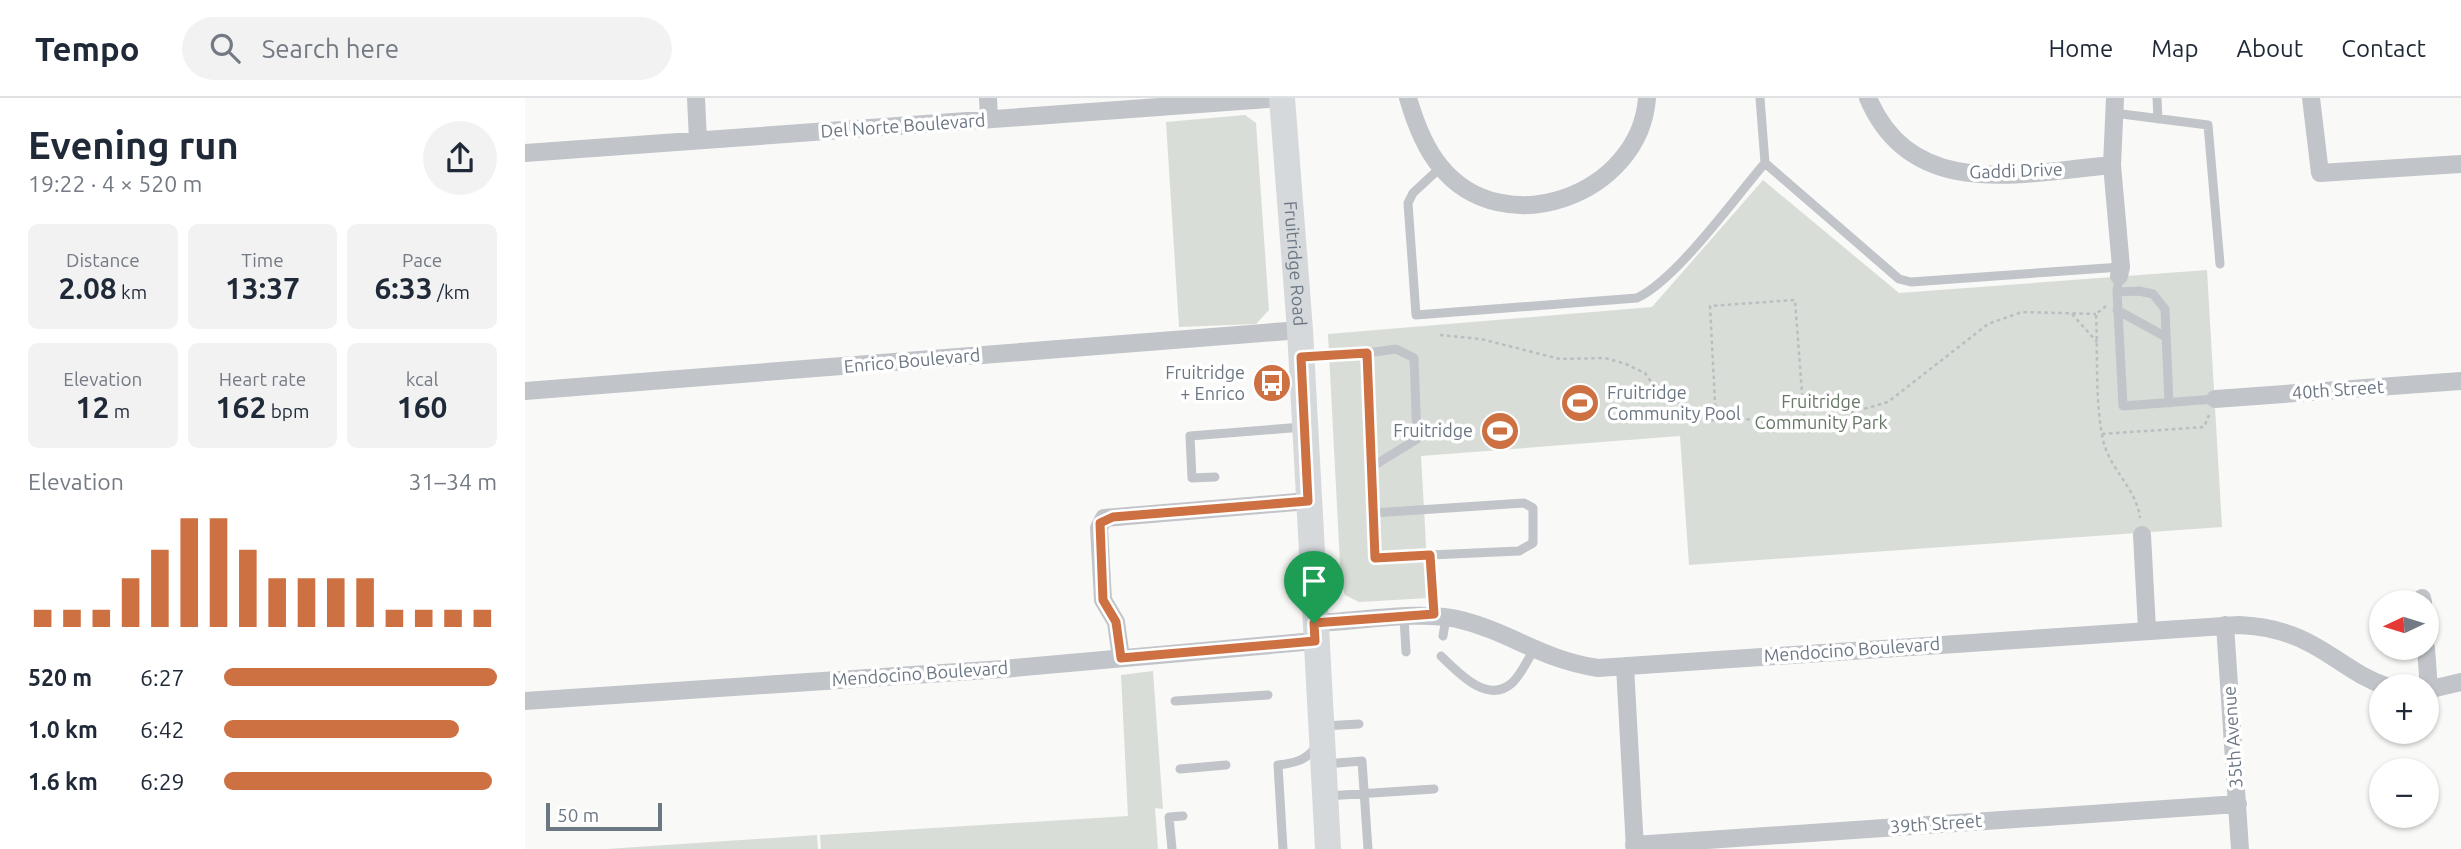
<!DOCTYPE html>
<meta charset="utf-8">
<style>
:root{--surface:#fff;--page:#f2f2f3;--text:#1f2937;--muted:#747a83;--line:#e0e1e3;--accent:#cd7143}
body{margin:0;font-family:Ubuntu,sans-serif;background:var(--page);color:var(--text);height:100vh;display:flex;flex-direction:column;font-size:26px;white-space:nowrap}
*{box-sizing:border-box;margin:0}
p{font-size:23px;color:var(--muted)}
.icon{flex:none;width:38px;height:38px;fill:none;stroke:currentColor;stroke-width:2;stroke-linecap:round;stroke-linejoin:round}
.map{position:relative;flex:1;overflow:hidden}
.details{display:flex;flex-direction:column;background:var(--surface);width:525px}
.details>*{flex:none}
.needle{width:46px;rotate:266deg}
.tools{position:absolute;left:1844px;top:492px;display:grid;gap:14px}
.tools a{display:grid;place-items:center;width:70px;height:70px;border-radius:50%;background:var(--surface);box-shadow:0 2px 5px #0004;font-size:35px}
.scale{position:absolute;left:21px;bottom:18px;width:116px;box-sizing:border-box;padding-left:7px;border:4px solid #6c7784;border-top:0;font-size:19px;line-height:24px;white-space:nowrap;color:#6c7784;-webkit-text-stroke:5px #fff;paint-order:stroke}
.pin{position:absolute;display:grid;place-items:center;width:60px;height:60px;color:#fff;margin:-72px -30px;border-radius:50% 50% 50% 0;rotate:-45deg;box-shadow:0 0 7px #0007}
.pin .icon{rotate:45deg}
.round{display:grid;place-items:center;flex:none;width:74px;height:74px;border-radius:37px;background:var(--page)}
.headline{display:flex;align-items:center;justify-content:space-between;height:119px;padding:0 28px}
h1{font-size:38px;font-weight:600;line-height:52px}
.figures{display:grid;grid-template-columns:repeat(3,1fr);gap:10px;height:119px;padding:7px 28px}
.figures div{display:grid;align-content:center;border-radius:10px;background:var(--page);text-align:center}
.figures b{font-size:30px;font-weight:600}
.figures small{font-size:19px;font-weight:400}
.figures p{font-size:19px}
.chart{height:196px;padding:14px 28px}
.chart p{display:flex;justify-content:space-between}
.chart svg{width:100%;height:126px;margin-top:7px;stroke:var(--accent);stroke-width:6}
ul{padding:0 28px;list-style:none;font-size:23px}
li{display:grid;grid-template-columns:112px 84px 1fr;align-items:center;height:52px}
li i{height:18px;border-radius:9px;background:var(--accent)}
header{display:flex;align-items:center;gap:42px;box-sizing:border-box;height:98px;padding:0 35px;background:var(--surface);border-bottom:2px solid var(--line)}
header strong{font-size:33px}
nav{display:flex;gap:38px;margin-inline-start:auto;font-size:24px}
.search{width:490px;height:63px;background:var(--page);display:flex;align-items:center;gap:18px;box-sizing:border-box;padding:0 24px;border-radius:38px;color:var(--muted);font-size:26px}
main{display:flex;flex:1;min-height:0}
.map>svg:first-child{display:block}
</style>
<header>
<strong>Tempo</strong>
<div class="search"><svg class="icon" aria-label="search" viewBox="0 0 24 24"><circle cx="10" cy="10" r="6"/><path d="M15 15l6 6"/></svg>Search here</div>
<nav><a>Home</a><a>Map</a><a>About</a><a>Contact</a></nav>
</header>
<main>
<section class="details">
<div class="headline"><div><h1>Evening run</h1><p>19:22 · 4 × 520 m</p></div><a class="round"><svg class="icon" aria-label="share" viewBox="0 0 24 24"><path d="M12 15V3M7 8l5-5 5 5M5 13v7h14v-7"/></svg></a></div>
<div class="figures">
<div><p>Distance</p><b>2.08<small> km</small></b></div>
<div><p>Time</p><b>13:37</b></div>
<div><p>Pace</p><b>6:33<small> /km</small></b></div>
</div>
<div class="figures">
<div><p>Elevation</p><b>12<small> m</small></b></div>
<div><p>Heart rate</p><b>162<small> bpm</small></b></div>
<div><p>kcal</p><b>160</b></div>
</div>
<div class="chart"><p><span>Elevation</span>31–34 m</p>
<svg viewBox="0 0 160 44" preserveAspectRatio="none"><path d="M5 44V38M15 44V38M25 44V38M35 44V27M45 44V17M55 44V6M65 44V6M75 44V17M85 44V27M95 44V27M105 44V27M115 44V27M125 44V38M135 44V38M145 44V38M155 44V38"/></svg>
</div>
<ul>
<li><b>520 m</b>6:27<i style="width:100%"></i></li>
<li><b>1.0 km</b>6:42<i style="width:86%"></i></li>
<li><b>1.6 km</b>6:29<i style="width:98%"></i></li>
</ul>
</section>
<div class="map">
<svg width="1936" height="751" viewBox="0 0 1936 751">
<rect width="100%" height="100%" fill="#f9f9f7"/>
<path fill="#d9ddd7" d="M720 17 731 25 744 212 731 226 654 229 641 24Z
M1238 82 1374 195 1682 172 1697 429 1164 467 1155 338 896 358 904 500 834 504 820 497 816 485 803 236 1127 209Z
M628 573 638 711 630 710 633 751H296L295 737 603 718 596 577Z
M292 737 293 751H81Z"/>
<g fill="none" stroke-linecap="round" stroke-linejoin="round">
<path stroke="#bbbdc0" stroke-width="2.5" stroke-dasharray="3.5 3.5" stroke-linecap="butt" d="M1581 208 1571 216C1573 255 1570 298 1577 337 1583 372 1611 388 1615 420
M1547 216 1572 244
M915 237 956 241 1035 261 1080 260 1101 266 1120 275 1150 319 1161 323 1311 319 1363 304 1463 226 1497 214 1571 216
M1191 323 1185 208 1270 202 1279 322
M1577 336 1679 329 1684 317"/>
<path stroke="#c1c4c8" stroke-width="9" d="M1632 0 1633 21
M1589 15 1683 27 1695 166
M1240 65 1374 181 1386 184 1596 169
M916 69 888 95 883 105 891 217 1112 200C1152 181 1208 102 1240 65L1235 0
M1594 178 1592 194 1598 308 1690 301
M1592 194 1614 193 1628 196 1640 211 1644 305
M1592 212 1641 239
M842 255 871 251 889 260 892 341 845 370
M779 259 842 255 850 460 905 457 909 516
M690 379 667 380 665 338 778 329
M848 415 999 405 1008 410V445L994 453 905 457
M879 520 881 554
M918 538 921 520
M916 558C933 574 962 607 987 585 996 577 1002 562 1009 552
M650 603 743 597
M798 628 834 626
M800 666 837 663 843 751
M655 671 701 667
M802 698 909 691
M647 751 644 719 658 718
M758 751 753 667C769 665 780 663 790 650"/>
<path stroke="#c1c4c8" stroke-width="18" d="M171 0 173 42
M463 0 464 21
M883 0C890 24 899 49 915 68 978 147 1115 97 1122 0
M1343 0C1387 104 1498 75 1587 67
M1590 0 1587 67 1596 169 1594 178
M1786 0 1795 75 1936 66
M0 55 758 0
M0 293 775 232
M1690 301 1936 283
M1617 437 1622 531
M1897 500 1898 504
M789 525C832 524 893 512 932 521 984 533 1017 562 1073 570L1714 527C1740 528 1765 534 1788 547 1814 561 1833 579 1861 588
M1700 527 1715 751
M1901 550 1904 592
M596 560 591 524 578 502 574 430 579 420 783 403
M1100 568 1110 751
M1902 592 1936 584
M0 603 478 571 790 543
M1109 747 1713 706"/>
<path stroke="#d6d9dc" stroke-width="26" id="s1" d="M757 0 775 232 803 751"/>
</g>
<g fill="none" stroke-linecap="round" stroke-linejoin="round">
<defs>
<path id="route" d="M842 255 850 460 905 457 909 516 789 525 790 543 596 560 591 524 578 502 575 425 588 419 783 403 776 259Z"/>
</defs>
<use href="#route" stroke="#fff" stroke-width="14"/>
<use href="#route" stroke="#cd7143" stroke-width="9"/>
</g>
<defs>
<symbol id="bus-disc" viewBox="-11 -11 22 22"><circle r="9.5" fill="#cd7143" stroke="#fff"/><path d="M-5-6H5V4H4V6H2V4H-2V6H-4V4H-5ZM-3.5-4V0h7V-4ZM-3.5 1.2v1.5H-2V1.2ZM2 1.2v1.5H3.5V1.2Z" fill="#fff"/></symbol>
<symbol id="stadium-disc" viewBox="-11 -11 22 22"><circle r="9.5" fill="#cd7143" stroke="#fff"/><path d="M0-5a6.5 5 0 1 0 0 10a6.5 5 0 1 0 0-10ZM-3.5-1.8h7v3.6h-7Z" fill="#fff"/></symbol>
</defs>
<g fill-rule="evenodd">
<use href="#bus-disc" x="725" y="263" width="44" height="44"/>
<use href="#stadium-disc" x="1033" y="283" width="44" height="44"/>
<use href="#stadium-disc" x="953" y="311" width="44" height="44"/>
</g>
<g text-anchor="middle" stroke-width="7" stroke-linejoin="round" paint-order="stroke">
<g font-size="18" fill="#6c7784" stroke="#fff">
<text transform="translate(378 28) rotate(-4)" y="6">Del Norte Boulevard</text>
<text transform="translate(1491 73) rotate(-2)" y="6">Gaddi Drive</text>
<text dy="6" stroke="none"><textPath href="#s1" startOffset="166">Fruitridge Road</textPath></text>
<text transform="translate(387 263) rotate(-5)" y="6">Enrico Boulevard</text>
<text transform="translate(1813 292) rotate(-4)" y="6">40th Street</text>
<text transform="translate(1327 552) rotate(-4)" y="6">Mendocino Boulevard</text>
<text transform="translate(395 576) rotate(-4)" y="6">Mendocino Boulevard</text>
<text transform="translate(1708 639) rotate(-94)" y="6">35th Avenue</text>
<text transform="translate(1411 726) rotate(-4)" y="6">39th Street</text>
</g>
<g font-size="18" fill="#6c7784" stroke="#fff" text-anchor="end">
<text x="720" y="281">Fruitridge<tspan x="720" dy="21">+ Enrico</tspan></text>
<text x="1082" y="301" text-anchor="start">Fruitridge<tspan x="1082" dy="21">Community Pool</tspan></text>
<text x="948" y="339">Fruitridge</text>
</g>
<g font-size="18" fill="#677766" stroke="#fff">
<text x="1296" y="310">Fruitridge<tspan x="1296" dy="21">Community Park</tspan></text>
</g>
</g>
</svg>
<div class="tools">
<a><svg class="needle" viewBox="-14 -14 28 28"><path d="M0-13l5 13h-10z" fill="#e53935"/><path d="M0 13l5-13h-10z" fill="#747a83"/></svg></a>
<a>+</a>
<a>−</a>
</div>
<div class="scale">50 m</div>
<div class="pin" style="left:789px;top:525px;background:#1e9e55"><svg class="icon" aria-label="arrive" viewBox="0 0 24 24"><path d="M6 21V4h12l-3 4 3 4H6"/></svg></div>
</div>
</main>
